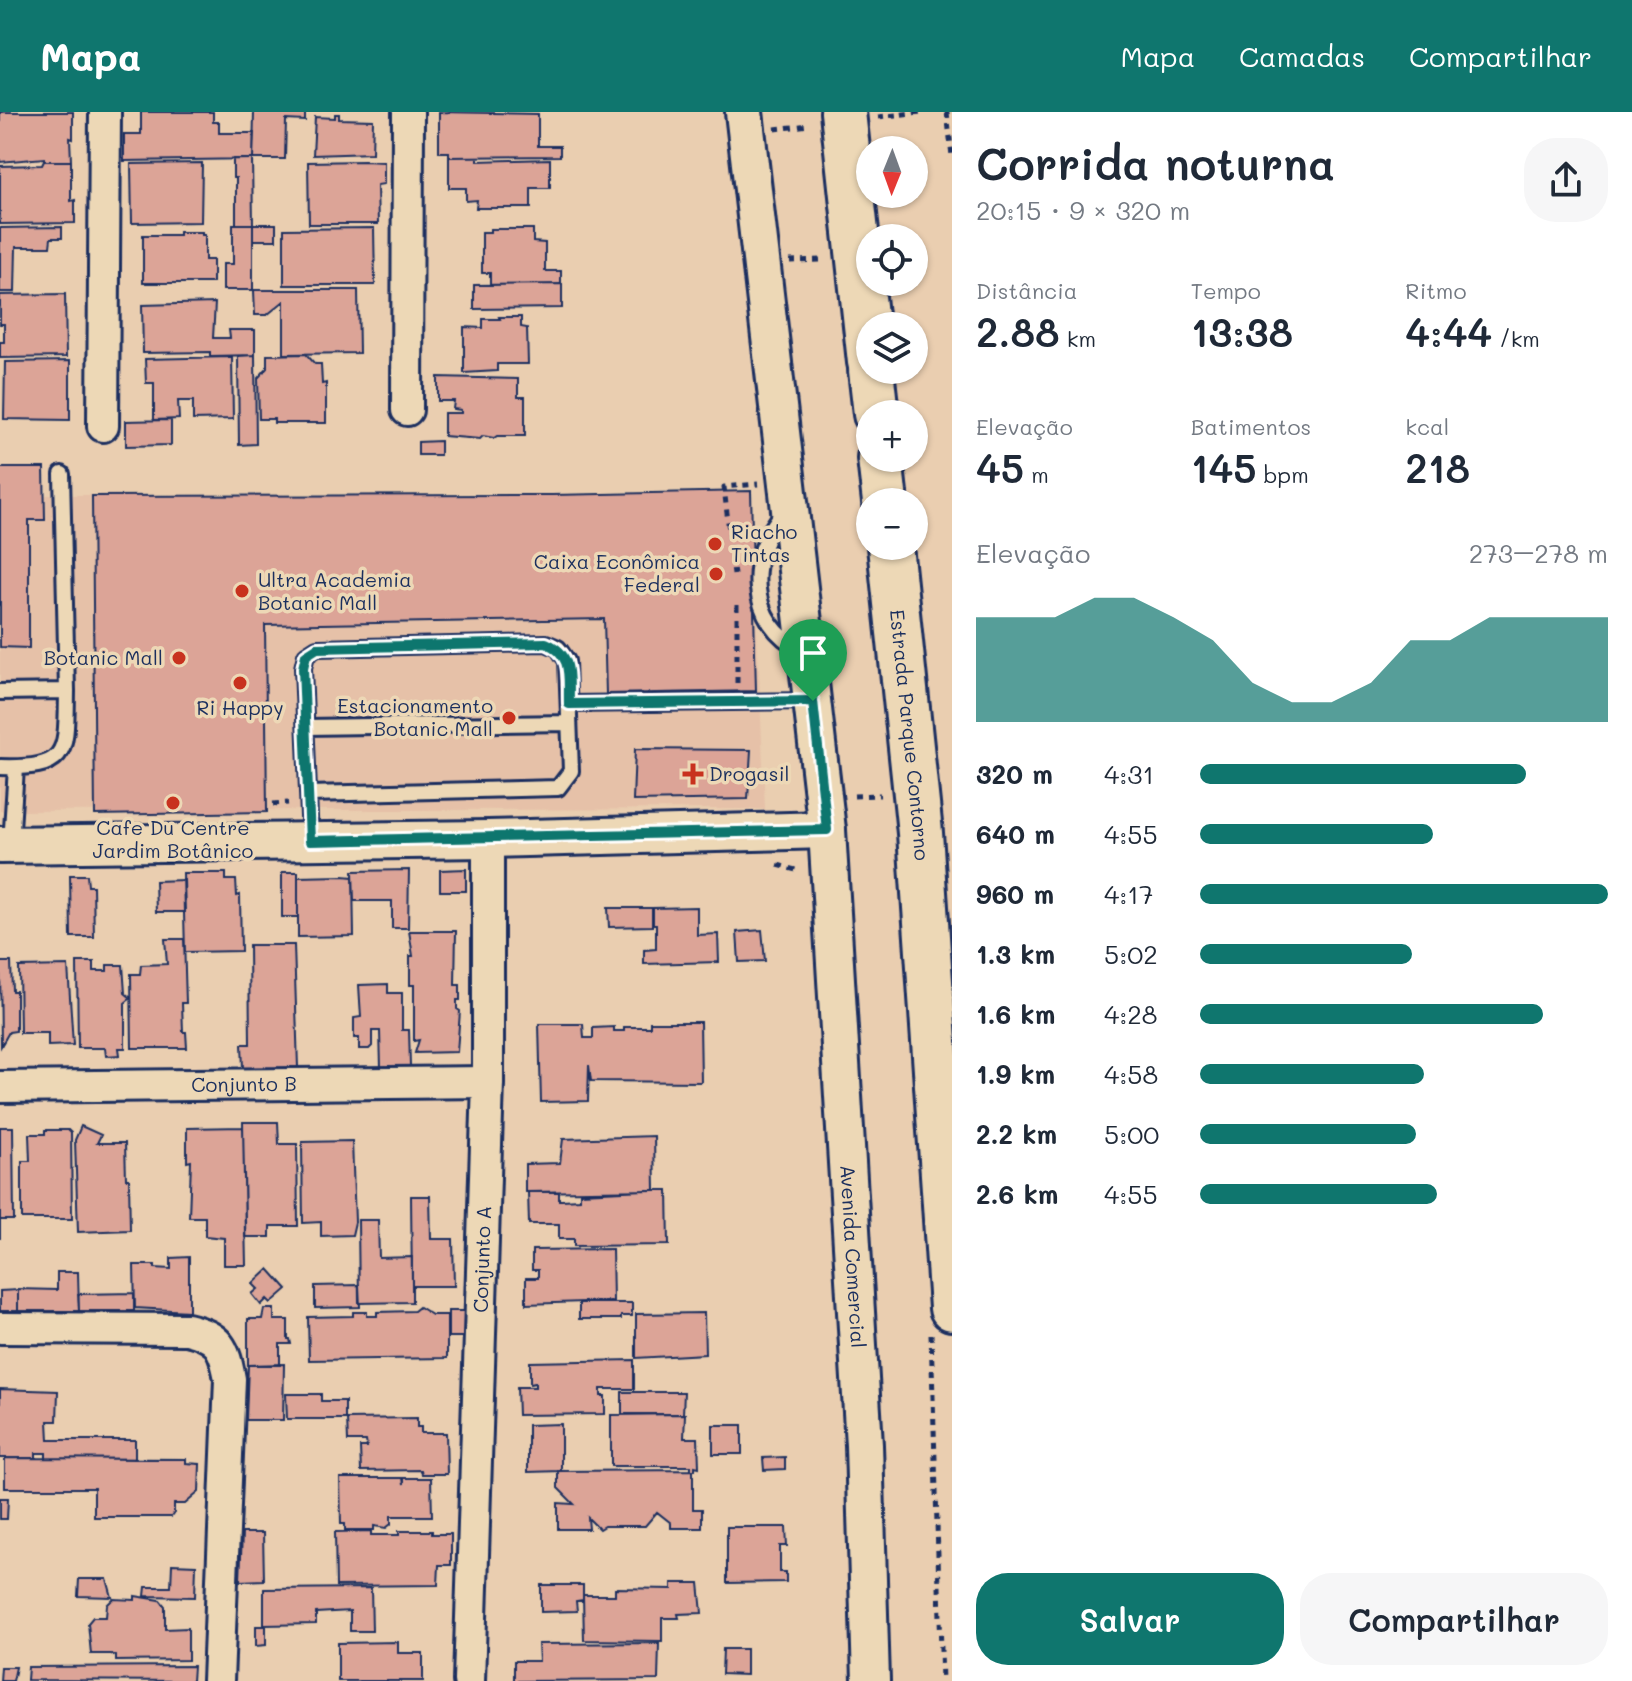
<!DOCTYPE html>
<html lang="pt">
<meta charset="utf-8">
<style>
:root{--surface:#fff;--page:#f6f6f7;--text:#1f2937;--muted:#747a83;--accent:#0f766e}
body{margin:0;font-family:Mali,sans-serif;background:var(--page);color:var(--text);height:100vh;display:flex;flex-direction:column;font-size:30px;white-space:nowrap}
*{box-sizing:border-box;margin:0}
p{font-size:26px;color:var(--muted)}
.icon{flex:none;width:44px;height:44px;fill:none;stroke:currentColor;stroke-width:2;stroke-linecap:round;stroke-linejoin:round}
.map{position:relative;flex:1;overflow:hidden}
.sheet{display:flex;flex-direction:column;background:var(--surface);width:680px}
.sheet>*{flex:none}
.needle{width:52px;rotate:181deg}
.controls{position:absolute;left:856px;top:24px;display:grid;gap:16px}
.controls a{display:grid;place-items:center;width:72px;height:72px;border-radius:50%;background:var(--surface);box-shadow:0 2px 6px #0004;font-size:40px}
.pin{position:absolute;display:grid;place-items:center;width:68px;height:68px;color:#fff;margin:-82px -34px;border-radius:50% 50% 50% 0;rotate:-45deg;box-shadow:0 0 8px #0007}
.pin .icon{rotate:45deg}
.round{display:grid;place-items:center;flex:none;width:84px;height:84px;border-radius:32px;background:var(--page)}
.head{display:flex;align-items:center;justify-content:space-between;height:136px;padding:0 24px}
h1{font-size:44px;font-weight:600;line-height:60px}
.figures{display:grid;grid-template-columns:repeat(3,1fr);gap:12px;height:136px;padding:8px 24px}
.figures div{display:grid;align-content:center}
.figures b{font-size:40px;font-weight:600}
.figures small{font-size:22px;font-weight:400}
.figures p{font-size:22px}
.chart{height:224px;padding:16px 24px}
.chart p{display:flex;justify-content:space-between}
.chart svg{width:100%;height:144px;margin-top:8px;fill:var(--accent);opacity:.7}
.button{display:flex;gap:16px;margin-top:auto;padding:16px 24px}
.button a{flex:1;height:92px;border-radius:32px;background:var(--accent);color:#fff;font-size:32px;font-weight:600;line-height:92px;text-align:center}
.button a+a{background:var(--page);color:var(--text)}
ul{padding:0 24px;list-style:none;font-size:26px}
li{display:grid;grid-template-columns:128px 96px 1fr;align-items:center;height:60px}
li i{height:20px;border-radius:10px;background:var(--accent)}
header{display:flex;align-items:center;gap:48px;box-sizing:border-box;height:112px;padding:0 40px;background:var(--accent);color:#fff}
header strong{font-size:38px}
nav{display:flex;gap:44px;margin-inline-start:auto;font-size:28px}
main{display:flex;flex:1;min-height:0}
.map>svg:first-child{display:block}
</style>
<header>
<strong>Mapa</strong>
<nav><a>Mapa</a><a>Camadas</a><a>Compartilhar</a></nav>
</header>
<main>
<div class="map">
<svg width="952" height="1569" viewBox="0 0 952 1569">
<rect width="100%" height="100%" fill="#eaceb0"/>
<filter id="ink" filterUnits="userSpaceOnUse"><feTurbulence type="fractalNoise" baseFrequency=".0125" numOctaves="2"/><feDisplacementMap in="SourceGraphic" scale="16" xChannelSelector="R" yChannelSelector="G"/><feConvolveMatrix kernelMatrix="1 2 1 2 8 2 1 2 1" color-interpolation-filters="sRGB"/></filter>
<g filter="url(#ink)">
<path fill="#e6c1a8" d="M751 379 765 697 0 699V383H552Z"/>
<path fill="#dca497" stroke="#1b2f5e" stroke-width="2" d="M0 0H73V27L70 26 71 49H44V46L0 50Z
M141 0H213V10H219V21H254L253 47 124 49V22H141Z
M254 0H305V9L286 8 285 47H253Z
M439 0 538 2V34H560V44L449 45V40H439Z
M335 2H339V7L373 8 372 41 313 43 315 5 335 6Z
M449 45H478V49L550 47V76H531V96H476L477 88 466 89V76H449Z
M233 47H252L253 112H236V66H233Z
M44 49H71V89L75 88V111L0 112V54L42 53Z
M364 49 384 50V72L377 73 378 112H309L308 50Z
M202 51 201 110 132 111 131 52Z
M233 112H253V178H223V152H233Z
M253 112H276V128H253Z
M62 115V126H51L50 135H16L15 180H0V116Z
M374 116 375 173H284V117Z
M490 117H533V130L545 131V159H561V172L490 173V161H482V120H490Z
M179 120H202V123H205V148H213V171H143V123H179Z
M562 172V196L474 197V173Z
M254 178H358L359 241 284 242V189L267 203H255Z
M65 182 66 245 0 246V230H4V212H0V183Z
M215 191 213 226H230L229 218H255V243L210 244V240L143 241 142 193Z
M499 205H521V215L527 216 528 252H497V259L464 261V215L483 216V207H500Z
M306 242 315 252H321L322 272 326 271V311H274V307H259L258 266 267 256V243Z
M255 243 256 332 239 333 238 244Z
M232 245 233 307 193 308V289H178L179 307 154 308V271H146L145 247Z
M70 249V308L4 307 5 250Z
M438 265 518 267V285H525V324H497L494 326 483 324 480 327 444 324V301H461V298L453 297 454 289H438Z
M171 308V333L126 334V309Z
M440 329V343H418V330Z
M0 356H44L45 408H29V536L0 535Z
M751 379 756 579 606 582 604 507 265 513 267 700 95 703 92 384 552 383Z
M635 637 751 638 748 687 633 689Z
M466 757V779H440V758Z
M409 758 408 816H392V789H354L353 759Z
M282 760H298V805H282Z
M183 761H226V768H236L237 784 240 783 241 839 185 840Z
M70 763H87L88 774H93L94 825H71Z
M343 764 353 765 354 824 298 825V765Z
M184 768 185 800H156L155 769Z
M697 795V823L718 822 719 850 644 852V838L656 837V812H653V796Z
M608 796H652V814L609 815Z
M762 818 765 849 739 850 737 820Z
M409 819H456L455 873H460V888H457V897L460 899 457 940 415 941 419 928 414 929V873H410V844H413Z
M165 827H184L186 891H182L183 920H186L187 936H132L131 862H140L141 853 167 852Z
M249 833H294L298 956H243L242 932H250Z
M0 850H11L12 879H16V919L9 920 1 934Z
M77 850H94V859H107V853H123L125 881 131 886 125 891V936H119L120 943 106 944 105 936H78Z
M68 854 73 933 48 934V921H20L19 855Z
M388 872V881H402V918H409L410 954 381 955 380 919H372V934L369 937H359V926H354V906L361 905 359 873Z
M650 910H700L701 970 591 969 589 953 588 989 541 990 539 912H583L584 926H593V916L614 915V919H624V915H650Z
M243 1010H278L279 1032H297L298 1114H270V1125H245Z
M81 1014 101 1023 97 1031H125L126 1067H129L130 1118 78 1120 75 1028Z
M0 1015H13L14 1108H0V1127Z
M243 1015 246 1153H224V1126L205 1124V1105H189L191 1049 187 1050V1016Z
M45 1018H68L71 1021 72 1107H22V1049H30L29 1022H45Z
M654 1024 655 1078 525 1080V1052L560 1051 563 1027Z
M352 1029 355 1110 352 1123 321 1124V1110L303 1111 302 1030Z
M646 1078H668L669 1133 574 1134V1127H559V1112H529L528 1080H559V1088H562L580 1087V1081Z
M411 1084H430L431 1127H453L454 1174H412Z
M358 1108H378L379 1146 412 1145V1190L359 1191Z
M612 1137 613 1189 526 1192V1166H538V1158H532V1138Z
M189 1145V1199L135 1196 134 1153H155V1156L171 1157V1146Z
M269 1157 287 1177 271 1191 267 1187 261 1193 252 1182 258 1177 253 1172Z
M57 1160H78L79 1199H18V1177L57 1178Z
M359 1173 360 1195 315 1196V1174Z
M18 1178V1199H0V1179Z
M134 1181V1199H79L78 1182Z
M579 1191H632V1204H621V1207H579Z
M419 1195 432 1203H447V1246L309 1248 308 1205 353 1204V1200H367V1204H377V1200L414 1199Z
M264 1197H274V1208H288V1227H290L291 1232H280V1253H248V1207H262Z
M448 1199H470V1225H448Z
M704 1201 705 1242 636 1246V1202Z
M634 1248V1277H601V1284H605V1302L518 1303 517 1275H535V1271L530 1272V1250Z
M284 1252 283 1308H246L248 1253Z
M0 1277 58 1279 57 1309H48L49 1328H135V1347L46 1346V1341H36V1346H0Z
M622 1280H684L683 1302H622Z
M286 1282H321V1289H345V1307H287Z
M685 1302 684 1326H698L699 1355 695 1354V1358H691V1354H611V1303Z
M417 1306V1315H421V1321H446L447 1362H422L421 1358 361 1359 360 1335H367L366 1329H348L347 1307Z
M561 1312V1359L528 1360V1313Z
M713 1313H742V1342H713Z
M785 1345V1357L764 1358 763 1346Z
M5 1346 186 1347V1351L200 1352 199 1380 185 1392H174V1401L171 1405H94V1376H5Z
M693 1358V1397H702V1416H671V1411L657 1400 645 1414H604L599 1417 588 1406 589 1417H558V1391L574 1392 558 1376V1359Z
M340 1366H403L404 1372V1366H431L432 1404H391V1412L386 1416 374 1414V1418H345V1412H341Z
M0 1386H8L7 1407H0Z
M727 1415H786L787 1434H780V1460H786V1470L727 1471Z
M371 1419V1423H399V1419H432V1422H451V1453H439L438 1473 336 1474 335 1420Z
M242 1421H263L264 1468 240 1469Z
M172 1452 196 1453 195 1485 145 1484 146 1475H171Z
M79 1467H107L112 1485 78 1484Z
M672 1471H699L702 1501 678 1502 679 1506H662V1529L584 1528 583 1483H615V1476L672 1477Z
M541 1473H583V1488L576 1489 577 1499 541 1500Z
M371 1476 372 1519H350V1499L316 1501V1512L264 1513V1477Z
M135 1484 160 1488 165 1494V1517L188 1516V1548L116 1549V1544L111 1542H91L88 1511 93 1505H106L107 1493 113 1487 135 1488Z
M256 1514H266V1533L256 1534Z
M398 1530V1541H423V1569H338V1531Z
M659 1531 658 1568 514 1569V1549H539L538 1532Z
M723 1537H746V1563L722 1562Z
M193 1554 192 1569 27 1568 28 1555Z
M1 1555H16L13 1569H0Z"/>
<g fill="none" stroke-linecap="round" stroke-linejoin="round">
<defs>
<path id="service" d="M62 362 67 579
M784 400C746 443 746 511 802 538
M0 580 67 579C66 640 70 657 0 655
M569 592 813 589
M306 615 569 611
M308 682 558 676 571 659 567 549 558 536 546 531 317 536 306 543 303 556 310 729
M11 732 16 656"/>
<g id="minor">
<path d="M407 298 408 0"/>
<path d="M103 314 105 0"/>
<path id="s1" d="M0 975 488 970"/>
<path d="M0 1216 187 1217C220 1225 224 1235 230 1267L218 1569"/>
<path id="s2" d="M469 1569 488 970V727"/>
</g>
<g id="tertiary">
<path id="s3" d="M744 0 827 718 864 1333 871 1569"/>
<path d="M0 733 488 727 827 718"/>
</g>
<g id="trunk">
<path d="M843 0 870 250"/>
<path d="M871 258 876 302"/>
<path d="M880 346 885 390"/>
<path id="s4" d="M890 434 920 721 952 1196"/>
</g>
</defs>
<use href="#service" stroke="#1b2f5e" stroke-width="20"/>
<use href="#minor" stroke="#1b2f5e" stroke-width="36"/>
<use href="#tertiary" stroke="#1b2f5e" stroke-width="42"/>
<use href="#trunk" stroke="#1b2f5e" stroke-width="50"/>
<path stroke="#1b2f5e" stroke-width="5" stroke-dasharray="6 6" stroke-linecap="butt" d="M947 0 952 44
M878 5 921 0
M775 17 809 13
M790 149 824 148
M734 463 724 375 758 372
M737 571V493
M854 684 880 683
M273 692 288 691
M778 753 799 759
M931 1222 942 1569"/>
<use href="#service" stroke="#edd8b6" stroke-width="14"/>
<use href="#minor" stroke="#edd8b6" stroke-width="30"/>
<use href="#tertiary" stroke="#edd8b6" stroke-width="36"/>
<use href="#trunk" stroke="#edd8b6" stroke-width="44"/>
</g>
</g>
<g fill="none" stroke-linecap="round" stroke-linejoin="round" filter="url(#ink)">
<defs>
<path id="route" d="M546 531C574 543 568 565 569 592L813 589 827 718 310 729 303 556 306 543 317 536Z"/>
</defs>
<use href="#route" stroke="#fff" stroke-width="16"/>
<use href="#route" stroke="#0f766e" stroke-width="10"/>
</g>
<g fill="#c8321e" stroke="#edd8b6" stroke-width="3">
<circle cx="715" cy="432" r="8"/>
<circle cx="716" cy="462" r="8"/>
<circle cx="242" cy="479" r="8"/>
<circle cx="179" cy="546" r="8"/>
<circle cx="240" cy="571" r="8"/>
<circle cx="509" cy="606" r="8"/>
<path d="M689 650h8v8h8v8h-8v8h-8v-8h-8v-8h8z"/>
<circle cx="173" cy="691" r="8"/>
</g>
<g text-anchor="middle" stroke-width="7" stroke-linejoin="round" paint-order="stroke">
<g font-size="20" fill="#1b2f5e" stroke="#edd8b6" text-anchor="start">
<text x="731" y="427">Riacho<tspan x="731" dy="23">Tintas</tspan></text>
<text x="700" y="457" text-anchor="end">Caixa Econômica<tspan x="700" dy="23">Federal</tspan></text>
<text x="258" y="475">Ultra Academia<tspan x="258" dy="23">Botanic Mall</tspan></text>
<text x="163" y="553" text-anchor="end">Botanic Mall</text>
<text x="493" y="601" text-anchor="end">Estacionamento<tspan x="493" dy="23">Botanic Mall</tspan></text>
<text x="240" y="603" text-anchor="middle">Ri Happy</text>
<text x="709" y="669">Drogasil</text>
<text x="173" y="723" text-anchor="middle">Cafe Du Centre<tspan x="173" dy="23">Jardim Botânico</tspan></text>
</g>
<g font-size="20" fill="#1b2f5e" stroke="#edd8b6">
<text dy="7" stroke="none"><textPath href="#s4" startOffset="190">Estrada Parque Contorno</textPath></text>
<text dy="7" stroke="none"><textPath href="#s1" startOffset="244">Conjunto B</textPath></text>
<text dy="7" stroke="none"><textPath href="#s3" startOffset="1150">Avenida Comercial</textPath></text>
<text dy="7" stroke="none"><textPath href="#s2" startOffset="422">Conjunto A</textPath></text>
</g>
</g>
</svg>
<div class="controls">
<a><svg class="needle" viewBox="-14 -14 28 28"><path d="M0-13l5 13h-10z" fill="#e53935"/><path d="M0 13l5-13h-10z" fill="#747a83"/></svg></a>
<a><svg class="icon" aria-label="locate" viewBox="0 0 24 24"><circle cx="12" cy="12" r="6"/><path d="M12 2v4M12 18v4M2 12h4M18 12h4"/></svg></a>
<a><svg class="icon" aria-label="layers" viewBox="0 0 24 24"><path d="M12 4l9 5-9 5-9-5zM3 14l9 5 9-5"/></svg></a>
<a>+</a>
<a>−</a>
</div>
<div class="pin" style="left:813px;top:589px;background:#1e9e55"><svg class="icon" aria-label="arrive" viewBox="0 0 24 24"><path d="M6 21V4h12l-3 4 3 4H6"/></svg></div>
</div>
<section class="sheet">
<div class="head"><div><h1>Corrida noturna</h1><p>20:15 · 9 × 320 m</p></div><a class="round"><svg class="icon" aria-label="share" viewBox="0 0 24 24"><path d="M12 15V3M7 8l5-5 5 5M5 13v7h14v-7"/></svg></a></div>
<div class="figures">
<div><p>Distância</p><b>2.88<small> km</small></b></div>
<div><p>Tempo</p><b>13:38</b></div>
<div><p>Ritmo</p><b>4:44<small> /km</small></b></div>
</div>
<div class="figures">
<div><p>Elevação</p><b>45<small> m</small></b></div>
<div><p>Batimentos</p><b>145<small> bpm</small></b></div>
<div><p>kcal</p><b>218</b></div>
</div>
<div class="chart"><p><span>Elevação</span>273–278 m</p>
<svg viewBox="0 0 160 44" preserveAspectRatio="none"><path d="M0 44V12L10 12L20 12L30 6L40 6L50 12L60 19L70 32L80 38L90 38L100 32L110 19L120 19L130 12L140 12L150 12L160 12V44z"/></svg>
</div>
<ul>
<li><b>320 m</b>4:31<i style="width:80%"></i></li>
<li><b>640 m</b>4:55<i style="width:57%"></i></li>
<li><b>960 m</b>4:17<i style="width:100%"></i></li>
<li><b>1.3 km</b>5:02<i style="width:52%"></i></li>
<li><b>1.6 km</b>4:28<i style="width:84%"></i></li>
<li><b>1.9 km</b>4:58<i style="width:55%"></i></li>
<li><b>2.2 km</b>5:00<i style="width:53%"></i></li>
<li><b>2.6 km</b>4:55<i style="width:58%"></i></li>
</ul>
<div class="button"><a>Salvar</a><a>Compartilhar</a></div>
</section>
</main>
